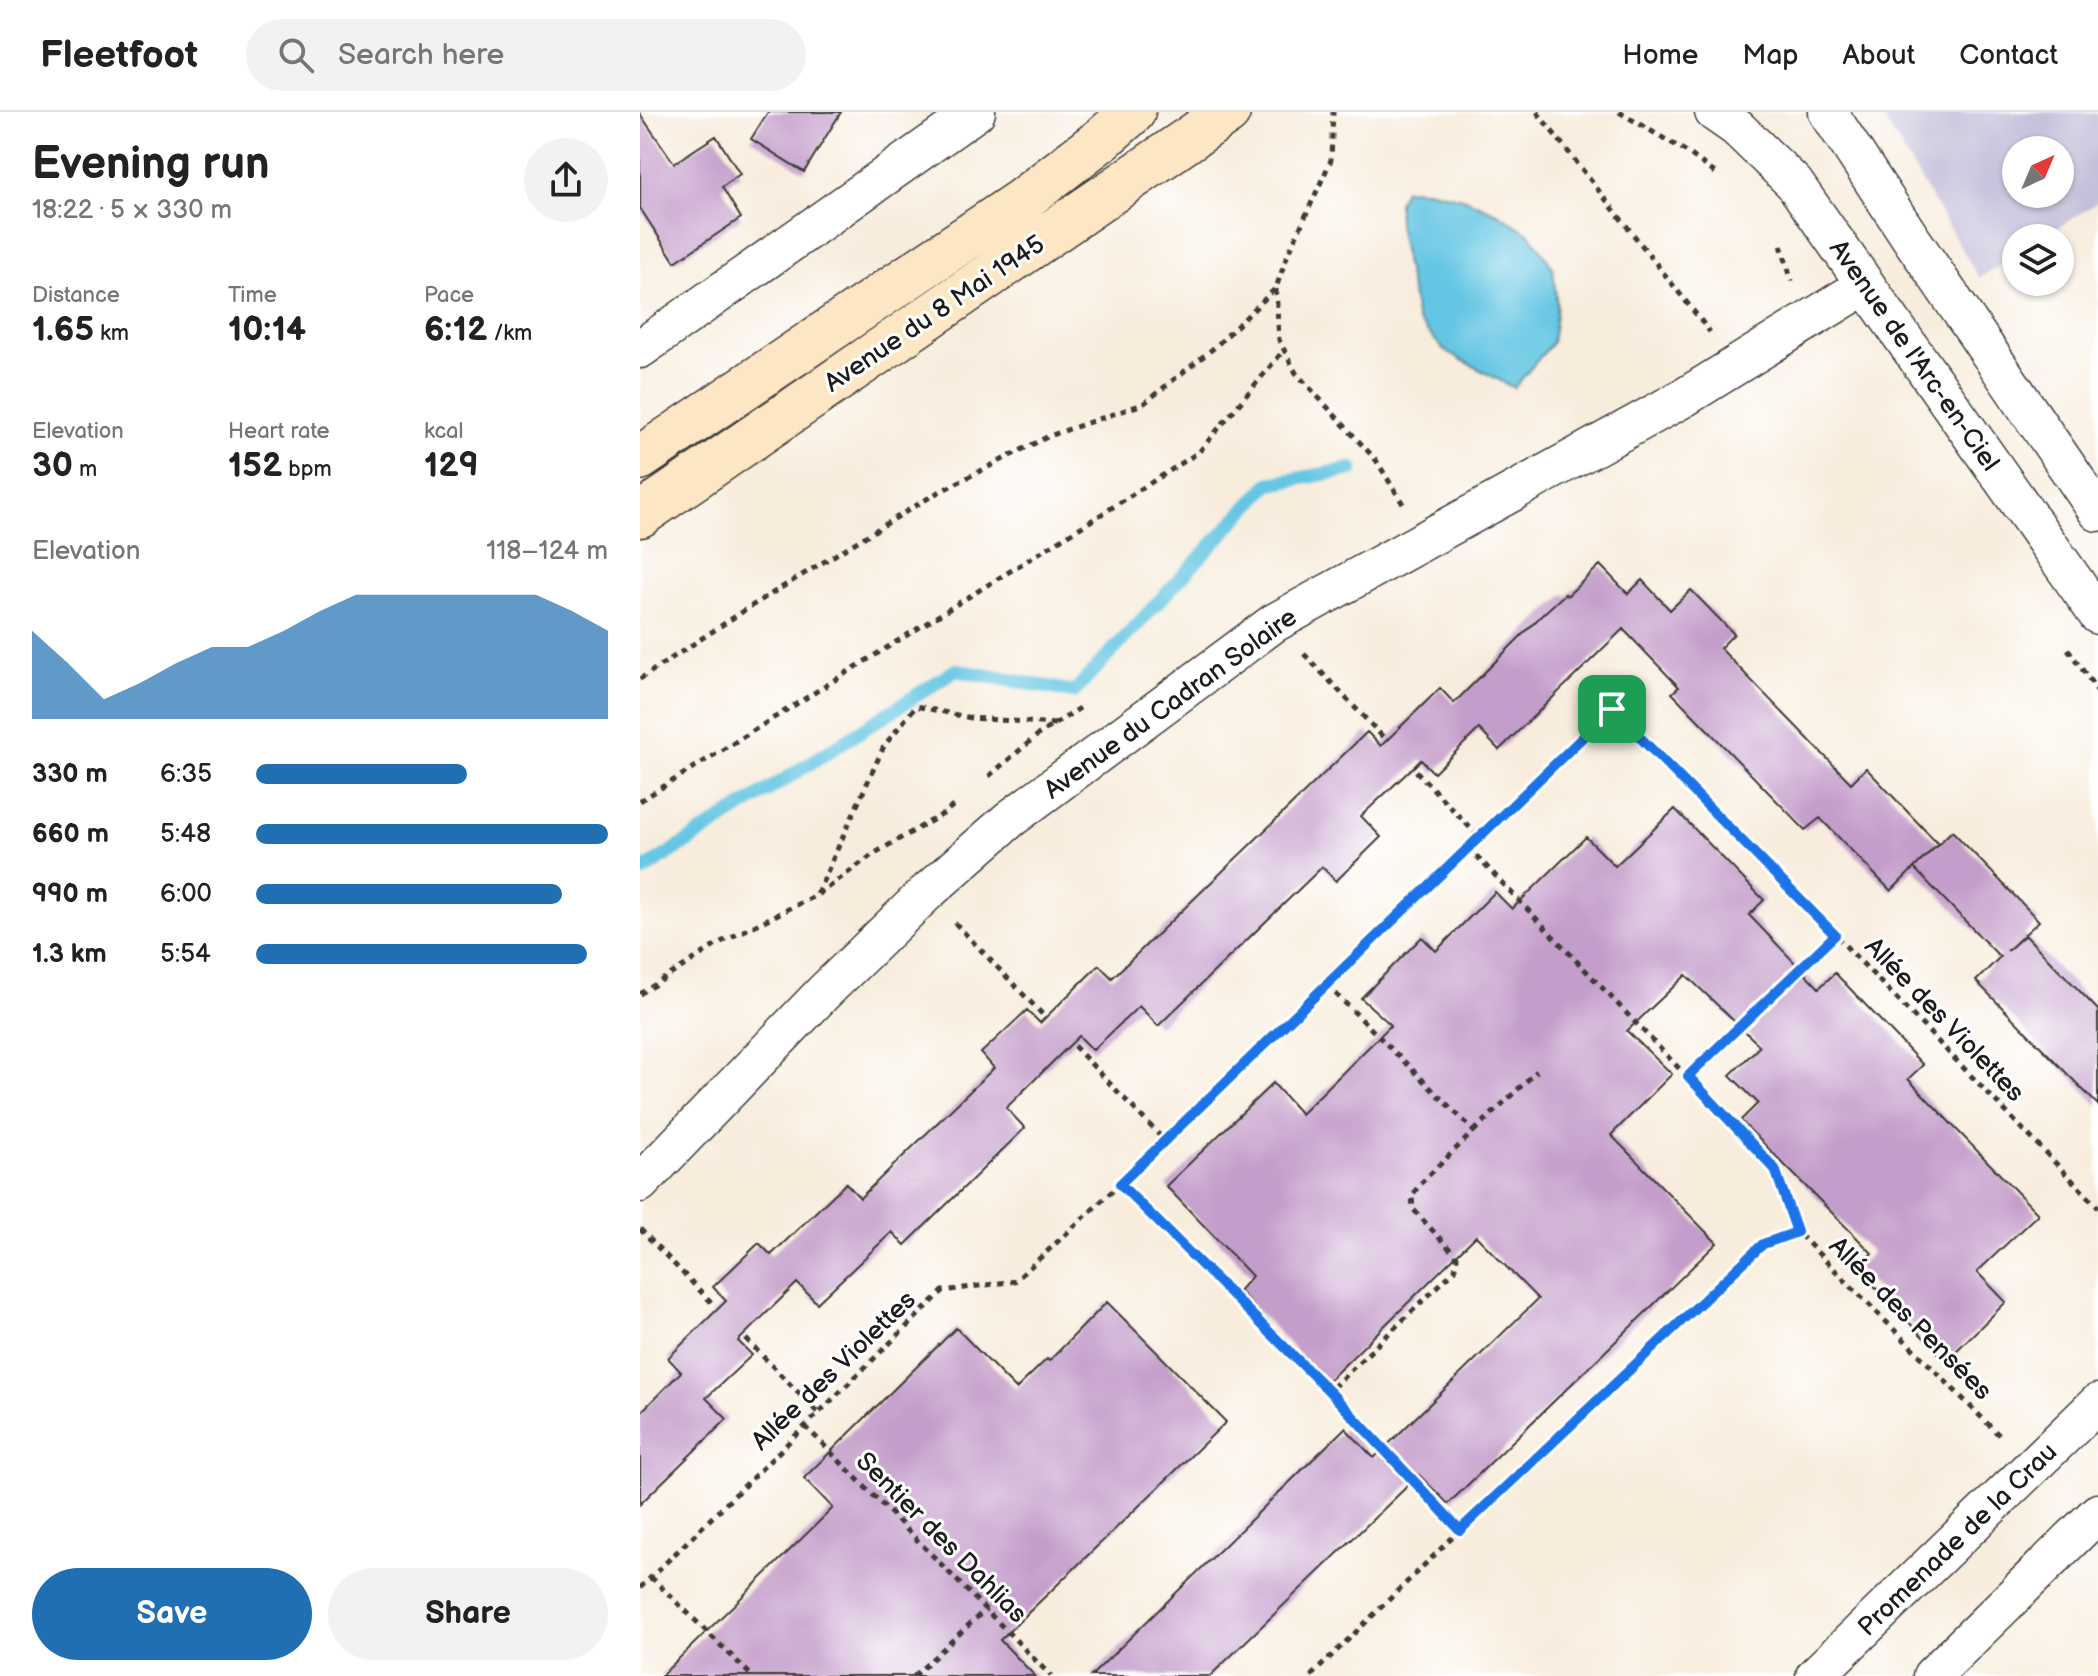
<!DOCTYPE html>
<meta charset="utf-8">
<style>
:root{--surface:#fff;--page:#f2f2f2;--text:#222;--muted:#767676;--line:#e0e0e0;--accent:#1f6fb2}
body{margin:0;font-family:"Balsamiq Sans",sans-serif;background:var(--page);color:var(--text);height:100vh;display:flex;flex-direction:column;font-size:30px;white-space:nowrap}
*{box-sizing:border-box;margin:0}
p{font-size:26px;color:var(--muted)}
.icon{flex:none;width:44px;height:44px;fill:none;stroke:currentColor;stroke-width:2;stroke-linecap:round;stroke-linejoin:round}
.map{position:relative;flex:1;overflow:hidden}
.drawer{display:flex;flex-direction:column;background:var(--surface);width:640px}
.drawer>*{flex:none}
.needle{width:52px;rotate:44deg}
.fabs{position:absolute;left:1362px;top:24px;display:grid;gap:16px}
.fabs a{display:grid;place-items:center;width:72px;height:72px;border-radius:50%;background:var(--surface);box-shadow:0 2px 6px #0004;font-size:40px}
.pin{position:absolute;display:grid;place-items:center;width:68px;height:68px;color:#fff;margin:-34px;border-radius:16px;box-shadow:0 4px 12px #0006}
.round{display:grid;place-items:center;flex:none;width:84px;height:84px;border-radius:42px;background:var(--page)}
.headline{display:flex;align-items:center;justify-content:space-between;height:136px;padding:0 32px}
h1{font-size:44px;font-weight:800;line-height:60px}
.stats{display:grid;grid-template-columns:repeat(3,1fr);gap:12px;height:136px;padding:8px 32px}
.stats div{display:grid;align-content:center}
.stats b{font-size:34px;font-weight:800}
.stats small{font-size:22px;font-weight:400}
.stats p{font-size:22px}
.chart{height:224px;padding:16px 32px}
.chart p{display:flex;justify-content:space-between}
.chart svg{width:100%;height:144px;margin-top:8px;fill:var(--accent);opacity:.7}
.action{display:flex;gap:16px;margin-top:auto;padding:16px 32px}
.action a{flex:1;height:92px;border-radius:48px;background:var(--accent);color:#fff;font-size:32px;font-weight:800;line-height:92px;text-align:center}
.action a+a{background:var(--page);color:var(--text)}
ul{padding:0 32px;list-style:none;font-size:26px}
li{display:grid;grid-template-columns:128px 96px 1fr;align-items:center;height:60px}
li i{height:20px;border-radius:10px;background:var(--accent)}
header{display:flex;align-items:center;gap:48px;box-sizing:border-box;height:112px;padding:0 40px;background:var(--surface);border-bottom:2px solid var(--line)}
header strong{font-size:38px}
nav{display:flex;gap:44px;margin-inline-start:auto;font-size:28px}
.search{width:560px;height:72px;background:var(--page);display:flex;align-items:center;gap:20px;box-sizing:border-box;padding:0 28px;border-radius:44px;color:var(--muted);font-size:30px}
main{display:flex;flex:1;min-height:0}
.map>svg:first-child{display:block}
</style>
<header>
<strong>Fleetfoot</strong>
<div class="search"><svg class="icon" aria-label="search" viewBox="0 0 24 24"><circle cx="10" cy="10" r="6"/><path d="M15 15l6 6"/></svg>Search here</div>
<nav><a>Home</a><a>Map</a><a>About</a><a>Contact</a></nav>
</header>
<main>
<section class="drawer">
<div class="headline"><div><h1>Evening run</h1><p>18:22 · 5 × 330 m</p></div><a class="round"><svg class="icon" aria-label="share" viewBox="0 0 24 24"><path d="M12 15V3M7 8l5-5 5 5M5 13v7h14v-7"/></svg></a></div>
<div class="stats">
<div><p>Distance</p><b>1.65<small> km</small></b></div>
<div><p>Time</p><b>10:14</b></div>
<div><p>Pace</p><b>6:12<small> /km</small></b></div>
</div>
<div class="stats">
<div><p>Elevation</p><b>30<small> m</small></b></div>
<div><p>Heart rate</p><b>152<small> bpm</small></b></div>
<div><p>kcal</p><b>129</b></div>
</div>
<div class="chart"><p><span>Elevation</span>118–124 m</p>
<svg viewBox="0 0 160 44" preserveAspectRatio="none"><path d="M0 44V17L10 27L20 38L30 33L40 27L50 22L60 22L70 17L80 11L90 6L100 6L110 6L120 6L130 6L140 6L150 11L160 17V44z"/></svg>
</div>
<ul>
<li><b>330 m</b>6:35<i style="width:60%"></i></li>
<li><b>660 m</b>5:48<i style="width:100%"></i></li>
<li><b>990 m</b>6:00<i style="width:87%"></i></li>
<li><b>1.3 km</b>5:54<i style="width:94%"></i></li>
</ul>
<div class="action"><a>Save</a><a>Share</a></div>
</section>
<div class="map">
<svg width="1458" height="1564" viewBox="0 0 1458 1564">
<rect width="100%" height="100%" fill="#fff"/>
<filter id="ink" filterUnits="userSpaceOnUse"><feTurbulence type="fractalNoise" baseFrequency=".0125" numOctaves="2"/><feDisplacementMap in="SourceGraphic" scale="16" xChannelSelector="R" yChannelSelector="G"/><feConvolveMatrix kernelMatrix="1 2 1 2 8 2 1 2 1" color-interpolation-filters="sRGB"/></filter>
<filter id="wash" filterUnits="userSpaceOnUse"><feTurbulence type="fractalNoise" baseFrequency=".006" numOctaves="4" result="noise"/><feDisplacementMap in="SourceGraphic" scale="32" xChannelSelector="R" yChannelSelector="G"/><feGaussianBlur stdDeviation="1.8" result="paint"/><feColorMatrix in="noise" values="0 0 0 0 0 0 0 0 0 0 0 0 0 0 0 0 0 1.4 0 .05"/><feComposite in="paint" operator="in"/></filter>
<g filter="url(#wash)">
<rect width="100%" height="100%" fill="#f8eddd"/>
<path fill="#c5c0da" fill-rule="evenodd" d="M1240 0H1458V90L1402 126H1376V143L1339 166ZM1376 38H1420V82H1376Z"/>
<path fill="#65c6e3" stroke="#407180" stroke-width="2" d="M764 77 786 78 823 86 859 102 891 123 913 156 917 195 912 231 874 276 805 239 777 208 758 113V90Z"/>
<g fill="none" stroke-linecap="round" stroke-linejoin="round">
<path stroke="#65c6e3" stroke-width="14" d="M0 760 316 558 434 580 629 372 712 357"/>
</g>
<g id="blocks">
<path fill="#c49eca" d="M128 0H201L164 60 111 27Z
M0 2 34 51 76 24 100 62 82 75 101 106 35 150 0 96Z
M960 453 988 482 1002 468 1030 498 1051 478 1094 522 1080 536 1211 671 1226 656 1298 732 1251 779 1180 706 1165 718 1032 581 1039 575 983 517 859 638 839 617 794 661 781 648 721 704 741 725 696 769 682 755 518 914 499 894 453 938 439 924 366 996 385 1016 265 1133 252 1120 177 1191 157 1171 98 1229 112 1243 66 1286 87 1307 0 1392V1301L41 1260 28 1246 86 1189 73 1175 119 1131 131 1143 206 1071 220 1086 354 956 341 941 387 898 400 911 459 853 472 866 727 620 741 634 800 576 814 591 903 502 925 482 927 484Z
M1035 697 1124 788 1109 803 1179 876 1195 861 1283 953 1268 967 1398 1102 1337 1160 1366 1190 1306 1249 1217 1156 1232 1141 1102 1010 1101 1008 1118 991 1090 963 1120 934 1046 863 987 919 1032 962 971 1023 1077 1131 808 1392 779 1363 570 1564H451L705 1316 734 1346 898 1187 836 1124 686 1271 599 1179 612 1164 526 1074 633 971 661 1002 751 913 721 886 782 825 796 839 855 780 872 797 946 725 975 754Z
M1312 719 1399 809 1367 839 1385 823 1458 898V993L1336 869 1360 845 1274 756Z
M467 1190 586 1310 360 1528 395 1564H21L193 1396 164 1366 316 1216 376 1277 407 1247 409 1249Z"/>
</g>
</g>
<g filter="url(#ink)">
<use href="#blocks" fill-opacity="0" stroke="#3d3b39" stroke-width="2"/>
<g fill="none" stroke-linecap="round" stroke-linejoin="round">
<defs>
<path id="street" d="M1074 0 1097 16 1154 71 1458 503
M1188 0 1270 125 1458 400
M0 237 336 0
M0 1071 184 880 286 781 370 707 634 511 1045 285 1226 173
M1175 1564 1458 1291
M1292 1564 1458 1401"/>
<path id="secondary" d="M0 346 381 89 462 27 493 0
M0 403 588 0"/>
</defs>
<use href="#street" stroke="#3d3b39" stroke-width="41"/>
<use href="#secondary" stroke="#3d3b39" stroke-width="47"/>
<path stroke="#3d3b39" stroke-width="5" stroke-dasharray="6 6" stroke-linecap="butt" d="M897 0 1070 220
M979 0 1047 40 1079 64
M1141 133 1152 169
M636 177 639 228 656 261 736 348 763 392
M1428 537 1458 580
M664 542 743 625
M0 567 108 496 295 382 409 324 503 292 575 235 636 176 646 147 691 48 693 0
M776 659 838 724
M349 664 399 622 440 596
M0 689 454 407 559 340 644 238
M828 735 1135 1057 1157 1120 1362 1326
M177 782 244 634 276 594 331 606 415 612
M315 811 403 903
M687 873 834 1019 779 1073 772 1084 773 1097 817 1145 815 1158 689 1279 820 1418
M0 882 81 830 177 783 235 741 303 702 314 693
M434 934 525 1029
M1048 964 1195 823
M834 1019 897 959
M480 1072 689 1279
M0 1117 74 1193
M106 1227 178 1301
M165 1314 411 1564
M11 1465 112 1564
M0 1476 303 1179 375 1169 480 1072 972 597 1195 823 1458 1095
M274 1564 346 1497
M671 1564 820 1418 1123 1132 1157 1120"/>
<use href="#street" stroke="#fff" stroke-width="38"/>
<use href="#secondary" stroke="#fce6c4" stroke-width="44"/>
</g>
</g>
<g fill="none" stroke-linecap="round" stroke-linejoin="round" filter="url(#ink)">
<defs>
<path id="route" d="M972 597 1195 823 1048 964 1135 1057 1157 1120 1123 1132 820 1418 689 1279 480 1072Z"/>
</defs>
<use href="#route" stroke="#fff" stroke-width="16"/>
<use href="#route" stroke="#1a73e8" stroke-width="10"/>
</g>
<g text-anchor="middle" stroke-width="6" stroke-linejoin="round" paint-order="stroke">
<g font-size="26" fill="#1c1c1c" stroke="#fff">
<text transform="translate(294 201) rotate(-34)" y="9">Avenue du 8 Mai 1945</text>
<text transform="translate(1275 243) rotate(55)" y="9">Avenue de l'Arc-en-Ciel</text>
<text transform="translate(530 591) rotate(-36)" y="9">Avenue du Cadran Solaire</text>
<text transform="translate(1305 907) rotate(46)" y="9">Allée des Violettes</text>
<text transform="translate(1271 1206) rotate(45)" y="9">Allée des Pensées</text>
<text transform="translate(193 1258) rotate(-44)" y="9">Allée des Violettes</text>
<text transform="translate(302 1425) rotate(45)" y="9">Sentier des Dahlias</text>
<text transform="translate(1317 1427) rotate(-44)" y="9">Promenade de la Crau</text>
</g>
</g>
</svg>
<div class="fabs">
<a><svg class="needle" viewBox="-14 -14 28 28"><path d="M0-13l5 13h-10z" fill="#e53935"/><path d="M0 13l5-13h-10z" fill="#767676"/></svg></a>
<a><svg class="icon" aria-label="layers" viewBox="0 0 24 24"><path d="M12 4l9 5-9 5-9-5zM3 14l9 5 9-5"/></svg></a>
</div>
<div class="pin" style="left:972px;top:597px;background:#1e9e55"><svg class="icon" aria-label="arrive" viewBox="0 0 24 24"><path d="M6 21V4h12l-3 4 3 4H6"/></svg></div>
</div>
</main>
